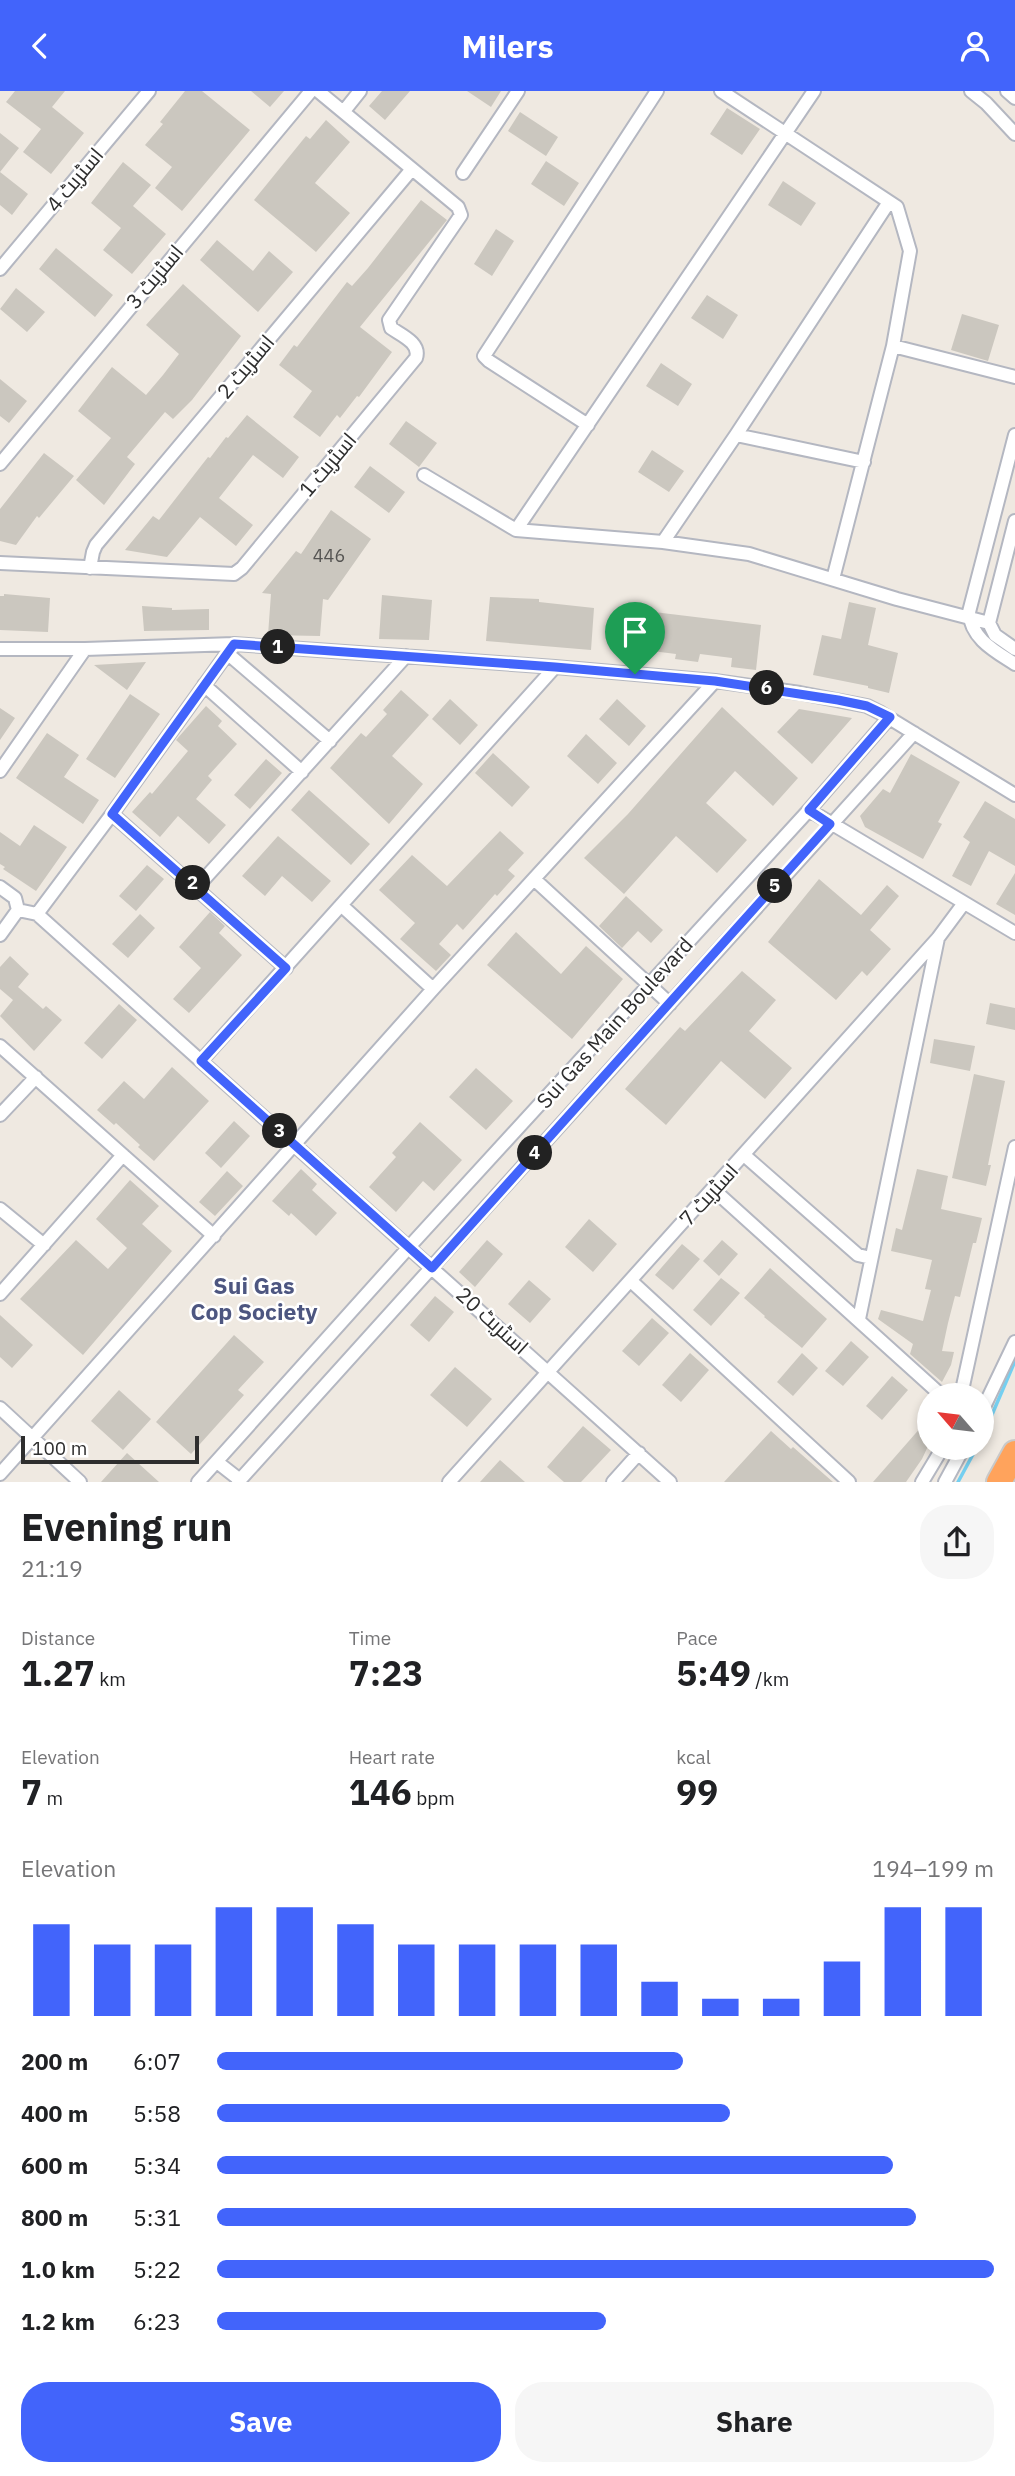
<!DOCTYPE html>
<meta charset="utf-8">
<style>
:root{--surface:#fff;--page:#f6f6f6;--text:#202124;--muted:#757577;--accent:#4264fb}
body{margin:0;font-family:"IBM Plex Sans",Cairo,sans-serif;background:var(--page);color:var(--text);height:100vh;display:flex;flex-direction:column;font-size:26px;white-space:nowrap}
*{box-sizing:border-box;margin:0}
p{font-size:23px;color:var(--muted)}
.icon{flex:none;width:38px;height:38px;fill:none;stroke:currentColor;stroke-width:2;stroke-linecap:round;stroke-linejoin:round}
.map{position:relative;height:1391px;overflow:hidden}
.side{display:flex;flex-direction:column;background:var(--surface);flex:1}
.side>*{flex:none}
.needle{width:46px;rotate:298deg}
.buttons{position:absolute;left:917px;top:1292px;display:grid;gap:14px}
.buttons a{display:grid;place-items:center;width:77px;height:77px;border-radius:50%;background:var(--surface);box-shadow:0 4px 10px #0003;font-size:35px}
.scale{position:absolute;left:21px;bottom:18px;width:178px;box-sizing:border-box;padding-left:7px;border:4px solid #2e2e2e;border-top:0;font-size:19px;line-height:24px;white-space:nowrap;color:#2e2e2e;-webkit-text-stroke:5px #fff;paint-order:stroke}
.pin{position:absolute;display:grid;place-items:center;width:60px;height:60px;color:#fff;margin:-72px -30px;border-radius:50% 50% 50% 0;rotate:-45deg;box-shadow:0 0 7px #0007}
.pin .icon{rotate:45deg}
.km{position:absolute;width:35px;height:35px;margin:-18px;border-radius:50%;background:#222;color:#fff;font-size:19px;line-height:35px;text-align:center}
.round{display:grid;place-items:center;flex:none;width:74px;height:74px;border-radius:28px;background:var(--page)}
.summary{display:flex;align-items:center;justify-content:space-between;height:119px;padding:0 21px}
h1{font-size:38px;font-weight:800;line-height:52px}
.metrics{display:grid;grid-template-columns:repeat(3,1fr);gap:10px;height:119px;padding:7px 21px}
.metrics div{display:grid;align-content:center}
.metrics b{font-size:35px;font-weight:800}
.metrics small{font-size:19px;font-weight:400}
.metrics p{font-size:19px}
.chart{height:196px;padding:14px 21px}
.chart p{display:flex;justify-content:space-between}
.chart svg{width:100%;height:126px;margin-top:7px;stroke:var(--accent);stroke-width:6}
.cta{display:flex;gap:14px;margin-top:auto;padding:14px 21px}
.cta a{flex:1;height:80px;border-radius:28px;background:var(--accent);color:#fff;font-size:28px;font-weight:800;line-height:80px;text-align:center}
.cta a+a{background:var(--page);color:var(--text)}
ul{padding:0 21px;list-style:none;font-size:23px}
li{display:grid;grid-template-columns:112px 84px 1fr;align-items:center;height:52px}
li i{height:18px;border-radius:9px;background:var(--accent)}
header{display:flex;justify-content:space-between;align-items:center;height:91px;padding:0 21px;background:var(--accent);color:#fff;font-size:32px;font-weight:800}
.map>svg:first-child{display:block}
</style>
<header><svg class="icon" aria-label="back" viewBox="0 0 24 24"><path d="M15 5l-7 7 7 7"/></svg>Milers<svg class="icon" aria-label="person" viewBox="0 0 24 24"><circle cx="12" cy="8" r="4"/><path d="M4 21q1-7 8-7t8 7"/></svg></header>
<div class="map">
<svg width="1015" height="1391" viewBox="0 0 1015 1391">
<rect width="100%" height="100%" fill="#efe9e1"/>
<g fill="none" stroke-linecap="round" stroke-linejoin="round">
<path stroke="#75cff0" stroke-width="3.5" d="M982 1347 1015 1270
M958 1391 977 1356"/>
</g>
<path fill="#cbc7bf" d="M15 0H65L52 16 84 42 51 83 23 61 41 38 6 11Z
M185 0H202L250 39 182 120 155 97 172 76 145 54 163 33 160 31Z
M251 0H284L270 16Z
M382 0H410L385 29 369 15Z
M467 0H501L491 16Z
M727 17 760 38 742 64 710 43Z
M520 21 558 46 546 65 508 40Z
M326 29 350 51 315 92 350 122 316 161 254 109 306 45 310 48Z
M0 42 19 57 0 81 28 103 12 124 0 114Z
M546 70 579 92 564 115 531 93Z
M123 71 151 94 133 115 166 143 132 183 103 159 121 137 91 112Z
M783 90 816 112 801 135 768 114Z
M421 109 447 129 360 236 392 261 359 306 357 305 340 327 337 324 320 346 293 326 312 300 279 274 294 254 297 256 347 191 352 195 368 177Z
M496 138 514 150 492 185 474 173Z
M217 149 253 180 269 160 293 181 258 221 200 169Z
M56 157 113 204 95 226 39 178Z
M183 193 241 245 192 309 173 328 165 321 127 366 135 373 104 414 76 389 111 347 78 320 112 276 146 304 163 284 179 263 146 234Z
M16 197 45 221 27 241 0 218Z
M707 204 738 224 723 248 691 227Z
M962 223 999 234 988 270 951 259Z
M661 272 692 293 678 315 646 295Z
M0 288 27 310 9 332 0 325Z
M247 324 299 366 283 387 253 364 219 407 253 434 236 455 200 426 167 466 125 459 153 425 159 429 208 366 210 367 226 346 228 347Z
M406 330 437 352 419 376 389 353Z
M652 359 684 380 669 401 638 381Z
M44 362 74 385 39 427 37 425 16 454 0 450V418Z
M370 375 405 401 389 422 354 396Z
M331 419 371 448 328 509 323 508 320 545 268 544 271 503 262 502 296 460 301 463Z
M4 503 50 507 48 541 0 539V505H4Z
M382 504 432 509 429 549 379 548Z
M490 506 539 508V511L594 517 591 559 486 550Z
M849 511 876 517 868 554 898 562 889 602 868 597V595L813 584 822 544 841 548Z
M142 515 172 517V519L209 518V539L144 540Z
M626 520 653 523 654 521 761 534 756 579 731 576 732 567 700 563 698 571 675 568 676 563 644 559 643 569 620 566Z
M146 571 127 599 94 574Z
M401 599 429 624 392 665 423 693 389 733 330 677 361 642 366 646 387 623 383 619Z
M130 603 160 623 115 687 86 668Z
M450 608 478 634 460 654 432 628Z
M617 608 646 635 629 655 599 628Z
M206 615 222 630 218 635 237 653 208 685 212 689 196 708 226 734 209 753 178 725 160 746 132 721 150 701 152 703 188 660 176 649Z
M722 616 798 687 773 715 735 680 706 712 747 749 717 782 676 745 624 803 584 767 628 723Z
M0 617 15 627 0 649Z
M799 618 852 627 812 673 777 641Z
M47 642 79 664 64 686 99 709 83 733 16 687Z
M586 643 617 672 598 693 567 665Z
M493 662 530 696 512 716 475 682Z
M911 663 960 691 938 731 942 733 923 768 865 736 860 725 883 698 890 702Z
M266 668 282 682 250 718 234 704Z
M309 699 370 753 351 774 291 719Z
M985 710 1015 728V775L989 760 971 795 952 785 970 751 963 746Z
M34 734 67 756 36 800 3 778 5 776 0 773V741L20 755Z
M500 740 524 762 508 779 515 785 497 805 495 803 463 839 457 833 439 853 451 864 436 880 400 848 415 832 379 799 412 764 447 795Z
M278 745 331 790 312 811 282 785 265 805 242 785Z
M147 774 164 788 136 820 119 805Z
M1015 782V824L996 813Z
M819 788 861 824 887 794 899 805 870 839 891 858 867 885 862 880 836 909 768 851Z
M626 805 663 839 651 852 638 840 622 857 599 835Z
M210 821 225 835 219 842 242 864 189 922 173 908 201 877 179 856Z
M140 823 155 837 128 867 112 853Z
M516 841 561 883 586 855 623 888 572 948 487 874Z
M10 865 29 883 18 896 43 918 46 915 62 929 34 960 0 925 13 909 0 898V876Z
M742 880 776 909 749 940 792 977 765 1008 721 970 666 1034 625 998 680 936 685 940Z
M990 912 1015 917V939L986 933Z
M119 913 137 929 102 968 84 952Z
M934 948 975 955 970 980 930 972Z
M172 976 209 1010 154 1070 138 1056 140 1054 116 1032 114 1034 97 1019 124 990 144 1008Z
M476 977 513 1010 486 1039 449 1006Z
M974 983 1005 990 988 1074H991L986 1095 952 1087Z
M234 1030 250 1045 221 1077 205 1062Z
M420 1031 462 1069 434 1100 423 1090 396 1121 369 1096 396 1066 392 1062Z
M301 1078 317 1093 312 1099 337 1122 316 1145 291 1122 289 1125 272 1110Z
M917 1078 948 1085 941 1118 982 1127 976 1152H973L960 1206 955 1205 948 1232 942 1260 954 1261 951 1274 942 1291 910 1263 913 1253 878 1228 881 1219 923 1230 931 1199 925 1198 932 1169 891 1160 896 1137 902 1139Z
M227 1080 243 1095 215 1125 199 1111Z
M130 1089 159 1115 142 1133 172 1160 83 1264 20 1208 76 1149 108 1178 127 1157 96 1128Z
M589 1128 617 1153 593 1181 565 1156Z
M487 1149 503 1163 475 1196 459 1181Z
M722 1149 738 1163 719 1185 703 1170Z
M682 1153 700 1168 673 1199 655 1184Z
M770 1177 827 1228 802 1257 764 1226 765 1225 744 1207Z
M721 1187 740 1202 711 1235 693 1219Z
M529 1189 551 1208 530 1232 508 1213Z
M435 1205 454 1221 429 1251 410 1234Z
M0 1224 33 1254 12 1277 0 1266Z
M652 1227 669 1242 639 1275 622 1260Z
M234 1244 264 1271 238 1299 244 1304 191 1363 156 1331Z
M851 1250 869 1266 843 1295 825 1280Z
M690 1262 709 1279 681 1311 662 1294Z
M802 1262 818 1277 793 1305 777 1291Z
M455 1276 492 1308 467 1336 430 1304Z
M892 1285 908 1299 882 1329 866 1315Z
M119 1299 151 1328 123 1359 91 1330Z
M929 1327V1353L922 1368 906 1391H873Z
M583 1335 611 1359 581 1391H564L547 1376Z
M771 1340 791 1358 793 1356 833 1391H724Z
M127 1362 159 1391H101Z
M500 1369 525 1391H480Z"/>
<g fill="none" stroke-linecap="round" stroke-linejoin="round">
<defs>
<path id="street" d="M721 0 897 116 910 160 893 255 833 488
M971 0 986 12 1015 43
M1007 0 1015 7
M344 20 360 0
M463 82 518 0
M0 178 149 0
M893 255 1015 286
M588 334 489 270 484 265 657 0
M736 344 864 371
M1015 344 969 521C971 548 995 560 1015 573
M0 373 311 0
M424 384 516 439 663 451 749 463 897 508 989 532
M1015 430 989 532 995 544 1015 558
M516 439 814 0
M663 451 736 344 889 111
M0 472 234 483 242 477 416 267C421 252 401 244 391 237L389 229 461 124 458 116 318 0
M90 477 93 461 96 454 412 78
M0 558H85L234 553 555 576 715 590 800 602 867 615 881 622 1015 704
M227 562 330 650
M204 594 302 681
M0 680 85 558
M809 719 1015 842
M112 723 286 877
M534 788 670 913
M0 796 15 807 18 819 37 823 670 1391
M197 796 406 565
M341 814 433 898
M37 823 112 723 234 553
M0 844 18 819
M0 955 214 1145
M201 970 555 576
M0 1024 36 986
M744 1064 858 1164 871 1167
M714 1099 941 1304
M0 1118 44 1154
M631 1190 849 1391
M0 1203 123 1064
M859 1228 938 847
M961 1304 1015 1056
M0 1317 80 1391
M982 1320 1015 1251
M217 1371 240 1389
M0 1383 433 898 715 590
M198 1391 409 1156 809 719 889 627
M238 1391 914 642
M449 1391 938 847 964 812
M613 1391 639 1362
M922 1391 943 1356
M945 1391 964 1356"/>
<path id="highway" d="M999 1391 1015 1362"/>
</defs>
<use href="#street" stroke="#b4b7c1" stroke-width="16"/>
<use href="#highway" stroke="#c9c9c9" stroke-width="28"/>
<use href="#street" stroke="#fff" stroke-width="12"/>
<use href="#highway" stroke="#ffa35c" stroke-width="24"/>
</g>
<g fill="none" stroke-linecap="round" stroke-linejoin="round">
<defs>
<path id="route" d="M234 553 555 576 715 590 838 609 867 615 890 626 809 719 830 733 432 1177 201 970 286 877 112 723Z"/>
</defs>
<use href="#route" stroke="#fff" stroke-width="14"/>
<use href="#route" stroke="#4264fb" stroke-width="9"/>
</g>
<g text-anchor="middle" stroke-width="5" stroke-linejoin="round" paint-order="stroke">
<g font-size="18" fill="#555452">
<text x="329" y="471">446</text>
</g>
<g font-size="21" fill="#2e2e2e" stroke="#fff">
<text transform="translate(75 89) rotate(-50)" y="7">اسٹریٹ 4</text>
<text transform="translate(155 186) rotate(-50)" y="7">اسٹریٹ 3</text>
<text transform="translate(246 276) rotate(-50)" y="7">اسٹریٹ 2</text>
<text transform="translate(328 374) rotate(-50)" y="7">اسٹریٹ 1</text>
<text transform="translate(615 932) rotate(-48)" y="7">Sui Gas Main Boulevard</text>
<text transform="translate(709 1104) rotate(-48)" y="7">اسٹریٹ 7</text>
<text transform="translate(492 1230) rotate(42)" y="7">اسٹریٹ 20</text>
</g>
<g font-size="23" font-weight="bold" fill="#4d5680" stroke="#fff">
<text x="254" y="1203">Sui Gas<tspan x="254" dy="26">Cop Society</tspan></text>
</g>
</g>
</svg>
<div class="buttons">
<a><svg class="needle" viewBox="-14 -14 28 28"><path d="M0-13l5 13h-10z" fill="#e53935"/><path d="M0 13l5-13h-10z" fill="#757577"/></svg></a>
</div>
<div class="scale">100 m</div>
<div class="pin" style="left:635px;top:583px;background:#1e9e55"><svg class="icon" aria-label="arrive" viewBox="0 0 24 24"><path d="M6 21V4h12l-3 4 3 4H6"/></svg></div>
<b class="km" style="left:278px;top:556px">1</b>
<b class="km" style="left:193px;top:792px">2</b>
<b class="km" style="left:280px;top:1040px">3</b>
<b class="km" style="left:535px;top:1062px">4</b>
<b class="km" style="left:775px;top:795px">5</b>
<b class="km" style="left:767px;top:597px">6</b>
</div>
<section class="side">
<div class="summary"><div><h1>Evening run</h1><p>21:19</p></div><a class="round"><svg class="icon" aria-label="share" viewBox="0 0 24 24"><path d="M12 15V3M7 8l5-5 5 5M5 13v7h14v-7"/></svg></a></div>
<div class="metrics">
<div><p>Distance</p><b>1.27<small> km</small></b></div>
<div><p>Time</p><b>7:23</b></div>
<div><p>Pace</p><b>5:49<small> /km</small></b></div>
</div>
<div class="metrics">
<div><p>Elevation</p><b>7<small> m</small></b></div>
<div><p>Heart rate</p><b>146<small> bpm</small></b></div>
<div><p>kcal</p><b>99</b></div>
</div>
<div class="chart"><p><span>Elevation</span>194–199 m</p>
<svg viewBox="0 0 160 44" preserveAspectRatio="none"><path d="M5 44V12M15 44V19M25 44V19M35 44V6M45 44V6M55 44V12M65 44V19M75 44V19M85 44V19M95 44V19M105 44V32M115 44V38M125 44V38M135 44V25M145 44V6M155 44V6"/></svg>
</div>
<ul>
<li><b>200 m</b>6:07<i style="width:60%"></i></li>
<li><b>400 m</b>5:58<i style="width:66%"></i></li>
<li><b>600 m</b>5:34<i style="width:87%"></i></li>
<li><b>800 m</b>5:31<i style="width:90%"></i></li>
<li><b>1.0 km</b>5:22<i style="width:100%"></i></li>
<li><b>1.2 km</b>6:23<i style="width:50%"></i></li>
</ul>
<div class="cta"><a>Save</a><a>Share</a></div>
</section>
